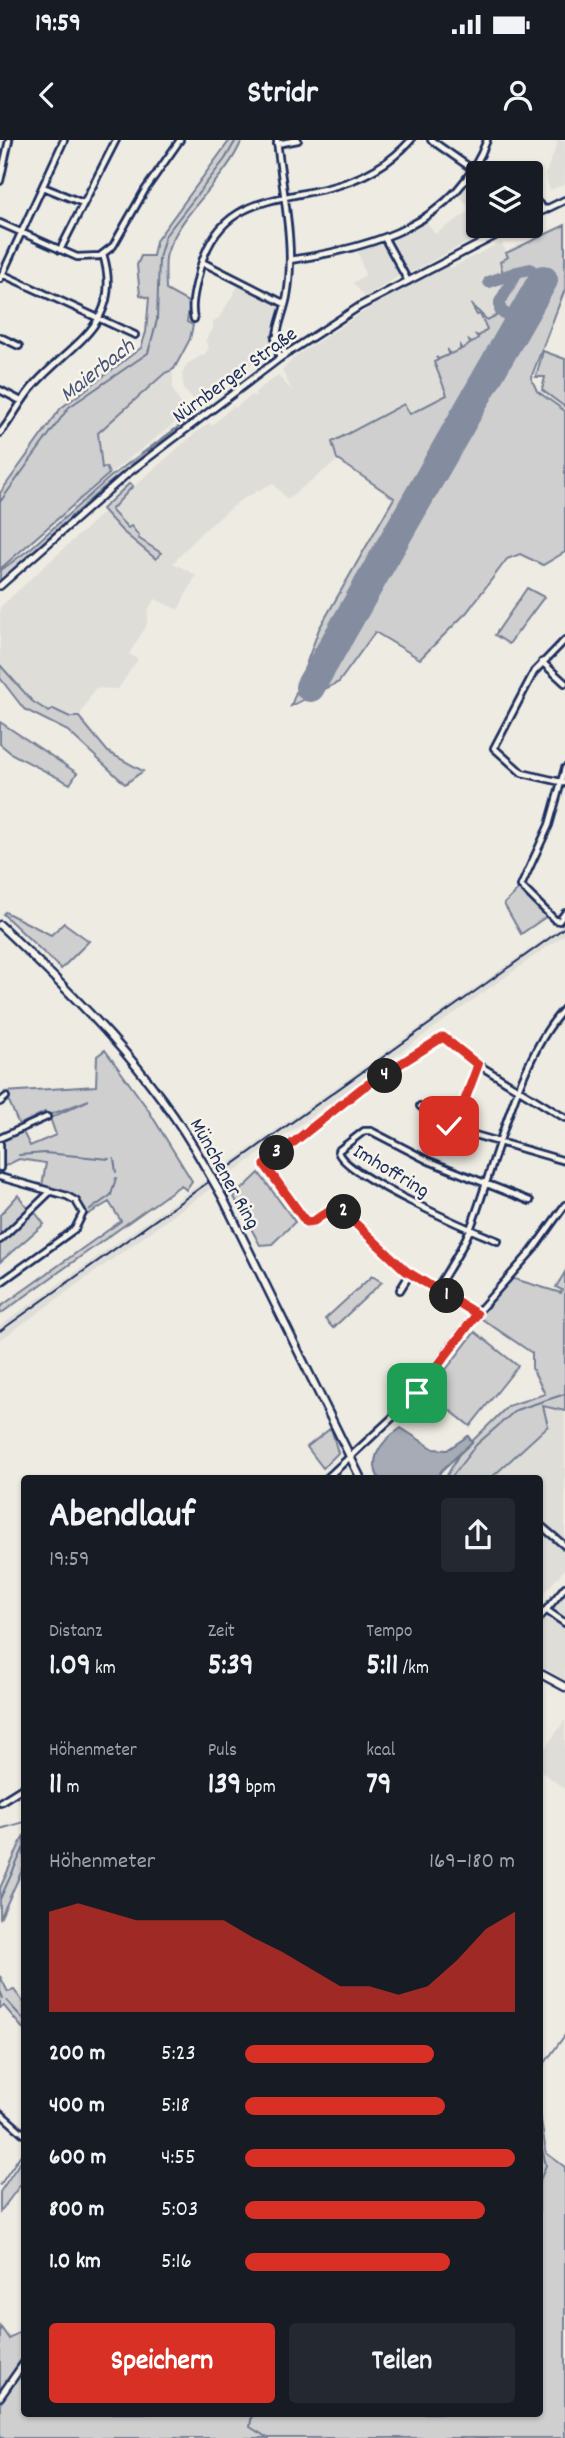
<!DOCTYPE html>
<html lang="de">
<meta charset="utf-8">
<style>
:root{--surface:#171b24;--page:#242831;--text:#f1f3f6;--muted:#9ea1a6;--accent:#d93025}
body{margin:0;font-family:Dekko,sans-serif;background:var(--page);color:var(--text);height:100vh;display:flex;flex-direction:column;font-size:26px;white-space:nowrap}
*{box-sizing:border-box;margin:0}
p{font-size:23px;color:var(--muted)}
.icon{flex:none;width:38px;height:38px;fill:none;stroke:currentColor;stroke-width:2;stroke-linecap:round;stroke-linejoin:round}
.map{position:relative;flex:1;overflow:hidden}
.drawer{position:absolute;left:21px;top:1335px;width:522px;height:942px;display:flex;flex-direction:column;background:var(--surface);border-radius:7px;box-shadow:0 2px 5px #0004}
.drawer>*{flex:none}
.controls{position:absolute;left:466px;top:21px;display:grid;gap:14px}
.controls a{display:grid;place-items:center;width:77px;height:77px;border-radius:7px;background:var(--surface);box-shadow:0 2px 5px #0004;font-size:35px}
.pin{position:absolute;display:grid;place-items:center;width:60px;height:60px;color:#fff;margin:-30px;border-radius:14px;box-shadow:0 4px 10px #0006}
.km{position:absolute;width:35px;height:35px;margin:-18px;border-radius:50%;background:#222;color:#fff;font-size:19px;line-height:35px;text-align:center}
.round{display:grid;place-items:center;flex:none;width:74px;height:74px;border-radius:7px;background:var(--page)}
.summary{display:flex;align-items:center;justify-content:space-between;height:119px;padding:0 28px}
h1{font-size:38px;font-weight:800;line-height:52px}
.metrics{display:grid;grid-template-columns:repeat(3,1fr);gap:10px;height:119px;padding:7px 28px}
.metrics div{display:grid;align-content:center}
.metrics b{font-size:30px;font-weight:800}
.metrics small{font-size:19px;font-weight:400}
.metrics p{font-size:19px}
.chart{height:196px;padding:14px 28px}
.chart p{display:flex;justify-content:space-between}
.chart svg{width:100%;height:126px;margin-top:7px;fill:var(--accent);opacity:.7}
.button{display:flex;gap:14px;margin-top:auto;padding:14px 28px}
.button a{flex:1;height:80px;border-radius:7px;background:var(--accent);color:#fff;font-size:28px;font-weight:800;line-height:80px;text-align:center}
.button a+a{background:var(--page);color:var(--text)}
ul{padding:0 28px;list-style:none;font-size:23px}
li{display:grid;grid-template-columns:112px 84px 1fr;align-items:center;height:52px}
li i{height:18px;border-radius:9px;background:var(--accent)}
.status{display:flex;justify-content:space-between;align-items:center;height:49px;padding:0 35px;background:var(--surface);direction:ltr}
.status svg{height:19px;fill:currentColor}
header{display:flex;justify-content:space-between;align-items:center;height:91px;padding:0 28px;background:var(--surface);font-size:32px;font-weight:800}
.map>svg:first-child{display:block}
</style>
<div class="status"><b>19:59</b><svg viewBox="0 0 49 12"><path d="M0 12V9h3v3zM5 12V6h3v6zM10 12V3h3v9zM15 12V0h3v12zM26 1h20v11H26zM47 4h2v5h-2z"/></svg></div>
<header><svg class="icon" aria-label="back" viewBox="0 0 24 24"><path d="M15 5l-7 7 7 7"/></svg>Stridr<svg class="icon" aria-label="person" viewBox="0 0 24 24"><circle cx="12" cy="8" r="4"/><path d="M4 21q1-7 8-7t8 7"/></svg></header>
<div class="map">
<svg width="565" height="2298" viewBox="0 0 565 2298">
<rect width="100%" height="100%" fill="#eeebe2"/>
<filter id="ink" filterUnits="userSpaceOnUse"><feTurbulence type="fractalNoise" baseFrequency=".0143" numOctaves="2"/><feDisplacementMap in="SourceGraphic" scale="14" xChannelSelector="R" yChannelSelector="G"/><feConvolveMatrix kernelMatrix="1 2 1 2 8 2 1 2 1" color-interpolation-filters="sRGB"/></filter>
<g filter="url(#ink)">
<path fill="#deddd8" d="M551 0H565V44L550 50 545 35 558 2Z
M472 38H478V86H498L411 132 406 131 392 99 425 80 435 94 467 73 468 66 457 53Z
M565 85V149L531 238 339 542 291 566 319 489 473 220 447 255 409 274 404 264 332 302 336 322 287 359 273 343 241 360 203 391 173 423 196 435 178 470 155 459 148 470 147 485 129 514 138 519 118 549 95 548 79 577 49 572 39 567 0 525V467L104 372 199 290 209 283 211 286 233 266 235 268 252 255 256 256 255 252 278 235 292 251 282 230 296 216 374 165 449 125 451 128 501 102 507 113Z
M381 103 386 106 401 135 365 157 353 143 365 135 358 112Z
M240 143 280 165 272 193 273 207 199 265 184 250 182 234 187 224 206 213 209 207 205 201 213 189V181L219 178Z
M173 228V250L185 271 184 276 109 334 106 327 102 328 97 293Z
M565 784V794L0 1200V1186Z
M542 1266 565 1271V1429L539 1459V1339H490L507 1321Z
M565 1453V1540L539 1525V1485Z
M565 1580V1649L539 1630V1617Z"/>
<path fill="#cfcfcf" stroke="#757f96" stroke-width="2" d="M230 0H242C225 42 182 69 167 113 164 123 166 139 166 150L190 163 187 182 193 185 190 199 174 229 165 233 98 293 102 328 106 327 109 334 0 429V353L61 268 141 208 146 192 149 158 140 155 137 125 141 116H153L156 101Z
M565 85V149L531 238 537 251 565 271V412L543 425 520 414 507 419 467 472 420 519 375 492 339 542 291 566 319 489 394 358 337 319 332 302 404 264 410 274 447 255 434 222 438 220 436 217 439 219 448 215V211L450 214 460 210V206L462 209 470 204 469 201 472 203 478 198 476 195 479 196 487 189 480 174 477 175 471 164 487 180 497 175 511 182V189L303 553 314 548 548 138 528 127 503 134 500 122 508 117 506 113Z
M522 131H530L539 138 520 173 514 178 504 171 502 163Z
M543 211 565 219V267L542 250 545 237H536Z
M186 281 102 349 0 441V431L31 408 110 337Z
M130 343 133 346 111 370 128 388 131 386 139 396 138 398 161 413 156 419 122 391 102 369Z
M527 448 544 457 509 504 495 495Z
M0 525 32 561 49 572 53 569 70 577H79L108 612 143 631 125 644 68 591 24 569 0 538Z
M0 582 77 633 70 644 12 614 0 604Z
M519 749 547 776 521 794 504 764Z
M5 772 51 795 64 783 89 801 61 829 3 774Z
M105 910 147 968 192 1041 186 1050 181 1045 0 1174V1167L121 1081 109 1062 87 1075 73 1055 42 1046 46 1023 19 1019 3 1027V1000L23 992 30 1006 56 995 50 978 89 960 49 975 45 972 19 985 5 952 96 946 97 916Z
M259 1033 295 1082 272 1104 260 1105 234 1057Z
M18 1055 29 1070 0 1098V1075Z
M34 1071 44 1084 0 1122V1104Z
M565 1132V1271L543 1266 548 1286 490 1339H445L459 1314 508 1266 545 1254 532 1228V1213L479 1177 511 1138 561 1153 562 1150 556 1147Z
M372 1136 382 1142 333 1188 325 1179Z
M475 1192 518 1226 470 1286 428 1253Z
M331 1288 338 1313 323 1328 307 1307Z
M24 1695V1726L0 1779V1748Z
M0 1836 8 1852 14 1850 24 1863V1890L4 1866 0 1868Z
M539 1967 546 2013 565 2027V2298H0V2264L24 2229V2273H539Z
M24 2016V2040L0 2072V2052Z
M0 2186 9 2199 24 2188V2216L0 2251Z"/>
<path fill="#a6abb5" stroke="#6e7992" stroke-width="2" d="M401 1288 434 1309 447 1310 468 1296 472 1302 441 1331 437 1339H379C367 1317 383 1300 401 1288Z"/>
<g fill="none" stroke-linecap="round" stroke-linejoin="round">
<path stroke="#6e7992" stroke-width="2" d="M0 362 69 267 148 213 157 180 159 118 165 96 225 19 236 0
M19 1015 45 1013 109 1019
M114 1019 116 1032
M90 1070 111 1055 116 1038
M450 1339 476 1305 516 1270 565 1254
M0 1689 24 1682
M0 1759 24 1707
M0 1851 3 1858
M7 1861 24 1880
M539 1931 565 1895
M539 1998 546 2025 539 2043
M0 2045 24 2010
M252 2274 250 2287 268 2298"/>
<path stroke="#848da0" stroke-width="12" d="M489 142 517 132
M519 183 500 170V162L517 132 530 129 543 140"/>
<path stroke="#848da0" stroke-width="30" d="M310 547 543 140"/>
<defs>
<path id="minor" d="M277 0C282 50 296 105 287 156 283 179 271 194 280 218
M431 0 478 33
M277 4 298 0
M0 41 9 0
M43 47 83 63
M530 55 545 70
M0 83 77 117 100 116 113 106 145 50 180 0
M385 99 408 141
M60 110 116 0
M290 120C371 108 456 85 487 0
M202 122 285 164
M2 134 135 195
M0 139 64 0
M194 179C190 164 196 146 199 132 217 60 269 62 328 48 360 40 390 24 411 0
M0 197 19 206
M275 198 286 214
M0 250 21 261
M0 293C13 278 21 259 35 244 73 202 124 183 103 114
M565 500 534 532 494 608 522 633 565 643
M542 522 565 543
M565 628 549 685 521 746 555 780 559 781 565 773
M0 962 6 957
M420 966 454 989 565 1021
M454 989 478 925
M0 998 47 977
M0 1004V1028
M0 1037 67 1056 76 1061 83 1073 75 1089 0 1143
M0 1100 50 1052
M498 1101C473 1091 341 1034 338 1011L364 991H371L429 1021 530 1061
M400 1150 410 1134
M436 1150C449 1128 464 1107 472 1084 495 1023 520 914 565 868
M476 1174 406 1131 339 1068 334 1067 314 1081 306 1082 265 1024 362 948 443 897 474 922 565 978
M326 1339 405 1266 476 1174 532 1111 565 1065
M539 1384 565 1406
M546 1470 565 1447
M0 1662 24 1647
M0 1973 24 1994"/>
<path id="tertiary" d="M539 1478 546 1470 565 1483
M0 2257 24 2223"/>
<path id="secondary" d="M530 77 565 60
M0 446 127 334 280 218 360 166 514 86"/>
<path id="primary" d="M0 785C77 858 151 930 203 1023
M223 1058 361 1339
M539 1533 565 1547"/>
</defs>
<use href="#minor" stroke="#1b2f5e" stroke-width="10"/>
<use href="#tertiary" stroke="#1b2f5e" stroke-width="10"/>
<use href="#secondary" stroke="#1b2f5e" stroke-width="10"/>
<use href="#primary" stroke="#1b2f5e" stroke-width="11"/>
<use href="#minor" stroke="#f7f3e8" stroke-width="4.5"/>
<use href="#tertiary" stroke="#f7f3e8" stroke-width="5"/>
<use href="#secondary" stroke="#f7f3e8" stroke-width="5"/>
<use href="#primary" stroke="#f7f3e8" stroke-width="6"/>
<path stroke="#1b2f5e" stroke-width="2" d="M0 1191 565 787"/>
<defs>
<path id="primary-bridge" d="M203 1023 223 1058"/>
</defs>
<use href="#primary-bridge" stroke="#1b2f5e" stroke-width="11" stroke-linecap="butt"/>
<use href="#primary-bridge" stroke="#f7f3e8" stroke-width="6"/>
</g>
</g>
<g fill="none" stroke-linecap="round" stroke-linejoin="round" filter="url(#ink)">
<defs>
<path id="route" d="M417 1253 477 1174 406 1131 339 1068 334 1067 314 1081 306 1082 265 1025 362 948 443 897 478 925 454 989 449 986"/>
</defs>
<use href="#route" stroke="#fff" stroke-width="14"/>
<use href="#route" stroke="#d93025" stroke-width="9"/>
</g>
<g text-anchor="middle" stroke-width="5" stroke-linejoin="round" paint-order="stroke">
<g font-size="21" fill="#1b2f5e" stroke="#f7f3e8">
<text transform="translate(234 234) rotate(-36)" y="7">Nürnberger Straße</text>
<text transform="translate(392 1030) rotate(31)" y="7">Imhoffring</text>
<text transform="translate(226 1033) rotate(61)" y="7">Münchener Ring</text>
</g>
<g font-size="23" font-style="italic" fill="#455478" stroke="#f7f3e8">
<text transform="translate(96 229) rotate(-38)" y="8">Maierbach</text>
</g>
</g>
</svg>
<div class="controls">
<a><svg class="icon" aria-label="layers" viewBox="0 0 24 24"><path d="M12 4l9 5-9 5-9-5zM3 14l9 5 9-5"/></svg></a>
</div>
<div class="pin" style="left:417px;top:1253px;background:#1e9e55"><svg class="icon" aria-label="arrive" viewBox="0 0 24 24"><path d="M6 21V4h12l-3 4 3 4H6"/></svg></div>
<div class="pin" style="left:449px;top:986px;background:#d93025"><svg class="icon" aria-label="check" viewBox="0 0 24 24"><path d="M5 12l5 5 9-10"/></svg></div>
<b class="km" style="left:447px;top:1156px">1</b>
<b class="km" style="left:344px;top:1072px">2</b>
<b class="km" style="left:277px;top:1013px">3</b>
<b class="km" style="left:385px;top:936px">4</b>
<section class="drawer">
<div class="summary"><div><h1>Abendlauf</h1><p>19:59</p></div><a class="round"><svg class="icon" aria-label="share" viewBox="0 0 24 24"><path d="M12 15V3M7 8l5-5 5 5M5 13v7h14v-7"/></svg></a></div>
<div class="metrics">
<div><p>Distanz</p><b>1.09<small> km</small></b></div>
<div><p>Zeit</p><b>5:39</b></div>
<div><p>Tempo</p><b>5:11<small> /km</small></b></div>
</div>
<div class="metrics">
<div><p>Höhenmeter</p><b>11<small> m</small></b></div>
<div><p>Puls</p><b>139<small> bpm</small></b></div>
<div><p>kcal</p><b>79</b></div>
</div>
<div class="chart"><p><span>Höhenmeter</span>169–180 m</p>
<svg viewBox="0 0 160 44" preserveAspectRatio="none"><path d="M0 44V9L10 6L20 9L30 12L40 12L50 12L60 12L70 18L80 23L90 29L100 35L110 35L120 38L130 35L140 26L150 15L160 9V44z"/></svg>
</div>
<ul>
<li><b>200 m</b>5:23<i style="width:70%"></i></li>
<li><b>400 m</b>5:18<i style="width:74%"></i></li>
<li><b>600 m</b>4:55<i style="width:100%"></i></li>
<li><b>800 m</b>5:03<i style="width:89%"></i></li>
<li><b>1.0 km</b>5:16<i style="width:76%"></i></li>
</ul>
<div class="button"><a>Speichern</a><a>Teilen</a></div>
</section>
</div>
